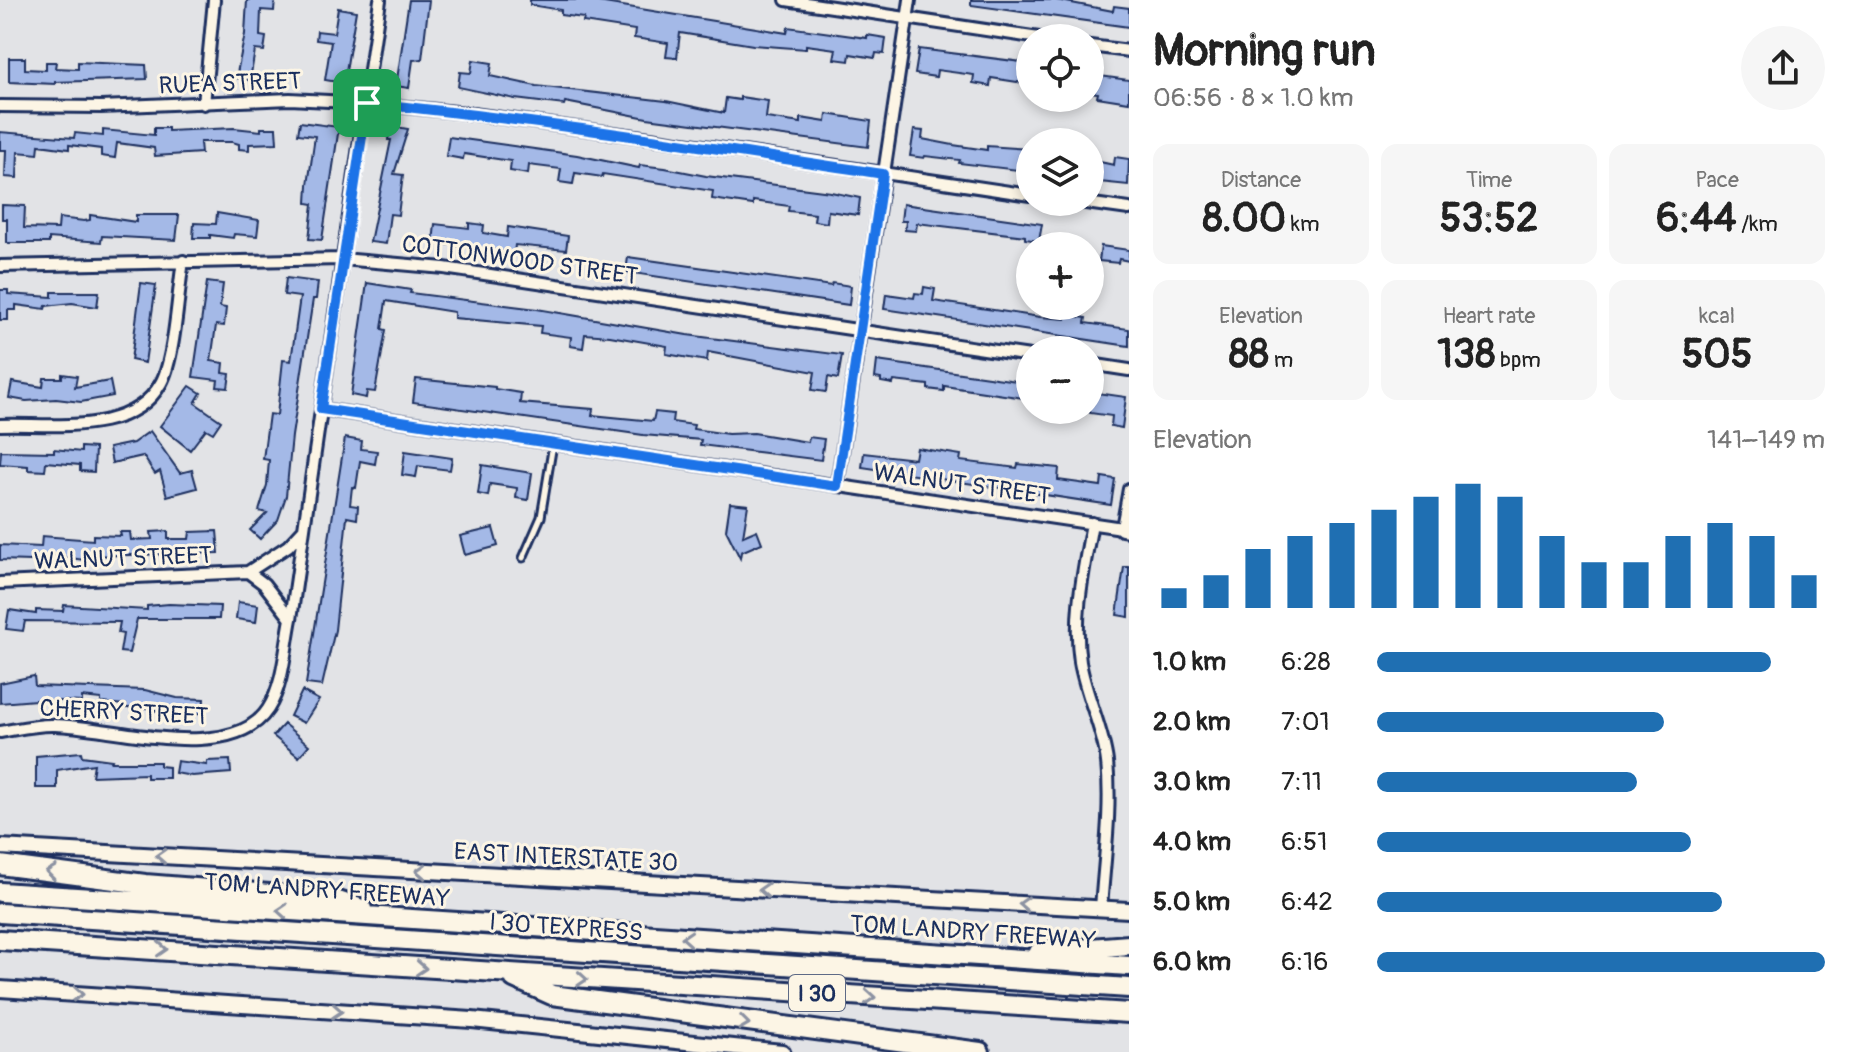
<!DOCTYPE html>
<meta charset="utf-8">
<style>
:root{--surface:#fff;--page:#f6f6f6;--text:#222;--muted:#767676;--accent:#1f6fb2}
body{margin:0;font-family:Pangolin,sans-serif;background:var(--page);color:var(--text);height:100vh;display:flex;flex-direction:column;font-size:30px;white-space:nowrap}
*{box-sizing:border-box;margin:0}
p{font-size:26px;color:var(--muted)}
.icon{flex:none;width:44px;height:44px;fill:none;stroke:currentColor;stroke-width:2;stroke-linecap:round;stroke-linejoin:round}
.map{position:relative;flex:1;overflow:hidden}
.details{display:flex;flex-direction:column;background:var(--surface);width:720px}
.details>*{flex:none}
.controls{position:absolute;left:1016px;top:24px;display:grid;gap:16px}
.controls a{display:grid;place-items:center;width:88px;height:88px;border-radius:50%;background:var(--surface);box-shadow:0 4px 12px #0003;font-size:40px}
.pin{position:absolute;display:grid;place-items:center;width:68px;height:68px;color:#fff;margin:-34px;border-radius:16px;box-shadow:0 4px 12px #0006}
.round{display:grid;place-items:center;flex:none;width:84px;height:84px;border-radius:42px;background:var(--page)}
.headline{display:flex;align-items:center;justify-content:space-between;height:136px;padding:0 24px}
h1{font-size:44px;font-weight:700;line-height:60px}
.stats{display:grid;grid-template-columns:repeat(3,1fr);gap:12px;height:136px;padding:8px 24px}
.stats div{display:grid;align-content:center;border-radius:16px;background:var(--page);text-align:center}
.stats b{font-size:40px;font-weight:700}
.stats small{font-size:22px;font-weight:400}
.stats p{font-size:22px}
.chart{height:224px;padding:16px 24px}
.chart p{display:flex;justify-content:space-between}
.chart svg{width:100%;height:144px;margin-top:8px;stroke:var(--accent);stroke-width:6}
ul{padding:0 24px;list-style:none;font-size:26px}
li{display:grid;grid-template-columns:128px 96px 1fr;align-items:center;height:60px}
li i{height:20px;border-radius:10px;background:var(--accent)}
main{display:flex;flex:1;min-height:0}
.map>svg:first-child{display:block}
</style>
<main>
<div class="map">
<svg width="1129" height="1052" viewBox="0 0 1129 1052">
<rect width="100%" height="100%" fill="#e2e3e6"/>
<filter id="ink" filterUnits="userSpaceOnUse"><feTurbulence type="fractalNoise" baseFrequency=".0125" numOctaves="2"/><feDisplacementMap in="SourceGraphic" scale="16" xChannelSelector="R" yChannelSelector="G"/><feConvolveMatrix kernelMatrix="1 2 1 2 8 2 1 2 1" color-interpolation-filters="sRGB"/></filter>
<g filter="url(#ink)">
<path fill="#a4b9e7" stroke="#1b2f5e" stroke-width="2" d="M247 0H275L274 11 261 10 260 36 266 37 264 51 255 50 250 80 236 78 245 34Z
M409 0H429L422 59 413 60 409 88 396 86Z
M530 0H586L787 33 788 27 867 38V35L886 38 884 54 876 53 875 58 850 54 849 61 834 59 836 49 806 45V49L753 45 680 33 677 58 666 57 668 43 634 38 635 30 583 22 584 18 561 15V10L530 5Z
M971 0H1056L1113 11 1114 6 1129 8V27L971 5Z
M338 8 356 11 344 83 325 80 331 42 316 40 317 31 334 33Z
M919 49 1030 63V84L991 78 990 86 973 83 974 75 937 70 936 77 915 74Z
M9 58H25V69L46 70V62H56L55 68 78 69V62L146 65 147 79 55 82V84L9 82Z
M473 60 492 63 490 76 536 86 666 101 724 113 726 98 740 100V97L768 101 766 118 801 123V118L826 122 827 114 871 121 868 147 647 118 565 102 564 105 515 99 458 87 460 72 471 73Z
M1100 76 1129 80V102L1097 97 1098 93 1090 92V77L1100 79Z
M300 122 339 127 322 240 309 239 313 204 307 203 308 185 315 136 298 134Z
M390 126 408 129 394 174 403 175 398 215 390 214 386 244 370 242 391 140H388Z
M154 128H168V131L234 128 261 131V128H276L277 143 249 144V150L239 149V144L232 142H200L201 153 155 156 154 148 117 143 115 158 101 156V149L69 145V149L39 145 38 154 18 152 17 178 5 177 6 150H0V132L74 138 75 133 103 136V130L154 135Z
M914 130 923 131 922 139 953 145 987 150V146L1029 149 1026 171 959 163 960 160 925 156 924 158 910 156Z
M449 137 577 155 639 168 640 165 665 168 706 176 831 192 860 198 858 215 828 211 827 223 814 221 815 214 788 211 789 206 753 201V205L712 199 713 191 603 174 602 177 575 173 573 184 559 182 561 169 529 165 528 174 510 171 511 161 464 154 463 159 446 156Z
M1115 157 1129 159 1128 185 1090 181V168L1098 170 1100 162 1114 165Z
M903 204 1042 224 1039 241 1025 239V236L917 223 916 231 905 230 906 221H901Z
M2 205 25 206 24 228 58 229 59 218 84 221 90 220V215L136 222V215H179L176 240 102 236 101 242 49 238V243H7V219H2Z
M217 213 259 220 257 236 234 234 233 238 210 235V238H193L194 223 216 224Z
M469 223 484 225 483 233 507 237 508 227 568 236 566 250 515 245 514 253 433 243 435 224 469 228Z
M1101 246 1129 250V261L1119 259 1118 263 1099 261Z
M628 257 831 286 832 283 851 286 849 305 626 272Z
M286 278 318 282 316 299H313L292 436 286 496 278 520 260 539 250 530 267 513 259 511 267 485 269 460 263 459 269 414 277 415 283 360 291 361 300 297 284 295Z
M207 282 223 284 220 307 226 308 224 326 216 325 211 361 224 363 223 373 230 374 228 388 217 387 218 380 193 377Z
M141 283 156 285 145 363 131 360Z
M367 283 411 290 410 293 537 309 687 335 842 355 838 379 828 377 826 392 812 390 815 372 708 352 707 361 666 354 667 346 610 336 585 334 583 348 570 346 571 337 540 333 541 326 454 318V312L386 301 382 329 386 330 375 392 367 391 366 398 351 395Z
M924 287 935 289 933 301 1040 317 1066 319 1067 315 1086 318 1085 323 1129 329V346L884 309 886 294 914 298 915 293 923 294Z
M0 290H8V294L52 297V292H99L97 307 72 303 46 306 45 309 16 305V310H8V320H0Z
M877 361 1030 383V399L944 386V391L928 389V385L894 381 893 384 881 382V379L875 378Z
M62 374 77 376 75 387 110 381 113 396 81 402 56 399 26 401 9 398 12 382 43 387 44 378H62Z
M416 379 495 387V389L521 393 520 403 593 409 592 415 653 421 655 412 673 414 672 422 694 425 693 429 728 434 754 433 808 442 809 437 824 439 821 460 700 445 701 440 643 435 413 402Z
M190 386 201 393 195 403 221 421 213 433 206 429 190 450 160 426Z
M1090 392 1126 397 1122 428 1111 426 1112 416 1090 413Z
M150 431 180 473 192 470 197 488 167 496 160 471 155 474 143 456 112 463 109 448 133 443Z
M345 438 362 441 361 449 377 451 375 464 360 461 356 488 352 487 350 505 358 506 357 519 347 517 335 630 322 686 306 684Z
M81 447 95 448 94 472 80 471V465L46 462 45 471 28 470V466L0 464 1 451 54 452V449L81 452Z
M917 448 961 455 960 461 1017 468 1018 464 1059 468 1058 480 1101 486 1102 477 1115 479 1111 505 862 467 864 453 915 459Z
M405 451 452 458 450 470 418 466 416 477 402 475Z
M482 465 532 473 528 500 516 498 517 488 490 484 488 496 478 494Z
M730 503 748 505 743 536 757 530 762 543 741 552 740 558 726 530Z
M493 528 498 546 465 555 460 536Z
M168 531V539H189L190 532 217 531 219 553 85 556 84 560 55 556V559L31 558 30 561 0 560V545L41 547 42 536 93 540V535L121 536 120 532H130L131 540 152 539 151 532Z
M1124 567H1129V617L1117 615Z
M238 602 258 605 256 622 236 619Z
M169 604 220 606 219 619H137L129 653 120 652 123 634 118 633 120 622 25 621 23 631 6 629 9 610 36 614V610L63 611 64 605 147 610V606Z
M34 676 35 686 145 690 177 698 204 699 203 713 175 714 155 711 156 708H126V705L101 703V699L82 697V702L36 700 0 703V683Z
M302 691 319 700 304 723 290 716Z
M284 724 309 745 299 757 273 736Z
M81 752 82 756 112 760 111 762H160V766L169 767V778H147V774L92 776 94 764 57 770V788H36V756Z
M230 760 231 773 192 776 175 773 177 761 207 765V761Z"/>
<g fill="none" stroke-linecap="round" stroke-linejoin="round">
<defs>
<path id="lane" d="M523 558 541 517 553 444"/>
<path id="street" d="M786 0 1039 38
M1090 46 1129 51
M204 104 214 0
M0 106 101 107 290 99 367 103 466 113 650 138 1030 195
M1079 202 1129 209
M0 266 342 259 444 268 1030 356
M1090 364 1129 370
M321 409 1122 528 1129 489
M0 425C51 423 131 437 161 383 175 358 178 291 183 261
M837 486 910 0
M1092 523C1084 569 1073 616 1080 662 1086 697 1103 728 1107 762 1112 810 1104 861 1101 909
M248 572 288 546 303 530
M0 583 248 572 264 584 291 619
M0 732C18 729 37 724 55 725 111 726 232 765 268 709 284 684 285 648 291 619L380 0"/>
<path id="secondary" d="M1122 528 1129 529
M0 847 1129 910
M0 989 472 1020 782 1052"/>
<path id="highway" d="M0 865 145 884 332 899 362 909
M0 892 1129 966
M0 913 1129 988
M0 940 1129 1013
M1039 952 1129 945
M514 978 552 995 980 1052"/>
</defs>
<use href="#lane" stroke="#1b2f5e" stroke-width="11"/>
<use href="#street" stroke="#1b2f5e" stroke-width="16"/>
<use href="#secondary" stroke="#1b2f5e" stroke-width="20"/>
<use href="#highway" stroke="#1b2f5e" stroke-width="24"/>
<use href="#lane" stroke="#fcf5e5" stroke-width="5"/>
<use href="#street" stroke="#fcf5e5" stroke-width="10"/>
<use href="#secondary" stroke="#fcf5e5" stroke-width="14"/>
<use href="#highway" stroke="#fcf5e5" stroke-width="18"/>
</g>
<defs><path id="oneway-chevron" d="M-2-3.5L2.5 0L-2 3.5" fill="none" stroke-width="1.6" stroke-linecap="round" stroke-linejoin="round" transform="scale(2)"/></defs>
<g stroke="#8c92a2">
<use href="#oneway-chevron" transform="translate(161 856) rotate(-177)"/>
<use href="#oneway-chevron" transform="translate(421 871) rotate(-177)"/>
<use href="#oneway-chevron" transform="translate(51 872) rotate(-172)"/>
<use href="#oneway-chevron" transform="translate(764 890) rotate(-177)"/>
<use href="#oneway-chevron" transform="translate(1024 904) rotate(-177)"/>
<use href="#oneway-chevron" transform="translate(282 911) rotate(-176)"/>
<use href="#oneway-chevron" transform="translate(687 938) rotate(-176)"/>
<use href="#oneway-chevron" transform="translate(162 949) rotate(3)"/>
<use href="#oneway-chevron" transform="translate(421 968) rotate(4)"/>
<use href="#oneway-chevron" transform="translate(582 979) rotate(4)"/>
<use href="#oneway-chevron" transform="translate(78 994) rotate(4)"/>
<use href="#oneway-chevron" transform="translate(870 997) rotate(4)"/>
<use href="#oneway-chevron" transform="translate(337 1011) rotate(4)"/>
<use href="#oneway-chevron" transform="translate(744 1023) rotate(7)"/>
</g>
</g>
<g fill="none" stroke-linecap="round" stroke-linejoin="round" filter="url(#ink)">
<defs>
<path id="route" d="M367 103C540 120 711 148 883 174L837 486 321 409Z"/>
</defs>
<use href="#route" stroke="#fff" stroke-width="16"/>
<use href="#route" stroke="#1a73e8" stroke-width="10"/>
</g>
<g text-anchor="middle" stroke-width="6" stroke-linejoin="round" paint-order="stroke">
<rect fill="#fcf5e5" stroke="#5e6a86" stroke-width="2" x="789" y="975" width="56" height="36" rx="6"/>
<g font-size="22" font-weight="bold" fill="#1b2f5e">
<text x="817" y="1001">I 30</text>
</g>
<g font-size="24" fill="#1b2f5e" stroke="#fcf5e5">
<text transform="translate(230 83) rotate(-2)" y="8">RUEA STREET</text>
<text transform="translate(520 260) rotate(8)" y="8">COTTONWOOD STREET</text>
<text transform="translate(962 484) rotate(8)" y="8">WALNUT STREET</text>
<text transform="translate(123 558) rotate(-2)" y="8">WALNUT STREET</text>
<text transform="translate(124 712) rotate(3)" y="8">CHERRY STREET</text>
<text transform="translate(566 857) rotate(3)" y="8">EAST INTERSTATE 30</text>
<text transform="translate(327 890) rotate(4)" y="8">TOM LANDRY FREEWAY</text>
<text transform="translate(566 927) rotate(4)" y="8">I 30 TEXPRESS</text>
<text transform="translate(973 932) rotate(4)" y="8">TOM LANDRY FREEWAY</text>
</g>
</g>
</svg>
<div class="controls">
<a><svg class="icon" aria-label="locate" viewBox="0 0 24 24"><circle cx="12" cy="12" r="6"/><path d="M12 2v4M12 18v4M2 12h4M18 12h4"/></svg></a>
<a><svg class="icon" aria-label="layers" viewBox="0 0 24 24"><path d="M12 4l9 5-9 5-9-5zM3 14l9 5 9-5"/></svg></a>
<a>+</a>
<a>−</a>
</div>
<div class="pin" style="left:367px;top:103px;background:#1e9e55"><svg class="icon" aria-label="arrive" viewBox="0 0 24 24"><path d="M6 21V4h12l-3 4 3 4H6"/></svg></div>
</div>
<section class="details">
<div class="headline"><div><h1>Morning run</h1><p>06:56 · 8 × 1.0 km</p></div><a class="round"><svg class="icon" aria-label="share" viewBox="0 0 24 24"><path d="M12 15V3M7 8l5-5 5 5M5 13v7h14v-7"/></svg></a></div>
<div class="stats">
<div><p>Distance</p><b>8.00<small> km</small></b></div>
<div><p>Time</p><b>53:52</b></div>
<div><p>Pace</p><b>6:44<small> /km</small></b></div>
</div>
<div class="stats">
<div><p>Elevation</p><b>88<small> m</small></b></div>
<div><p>Heart rate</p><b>138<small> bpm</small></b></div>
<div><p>kcal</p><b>505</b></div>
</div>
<div class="chart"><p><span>Elevation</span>141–149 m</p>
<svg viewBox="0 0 160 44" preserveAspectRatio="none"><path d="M5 44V38M15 44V34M25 44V26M35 44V22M45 44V18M55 44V14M65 44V10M75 44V6M85 44V10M95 44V22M105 44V30M115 44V30M125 44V22M135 44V18M145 44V22M155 44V34"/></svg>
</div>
<ul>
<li><b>1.0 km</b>6:28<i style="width:88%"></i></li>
<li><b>2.0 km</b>7:01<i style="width:64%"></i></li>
<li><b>3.0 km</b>7:11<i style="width:58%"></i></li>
<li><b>4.0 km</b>6:51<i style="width:70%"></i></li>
<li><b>5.0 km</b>6:42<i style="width:77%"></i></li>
<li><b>6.0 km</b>6:16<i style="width:100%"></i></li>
</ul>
</section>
</main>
